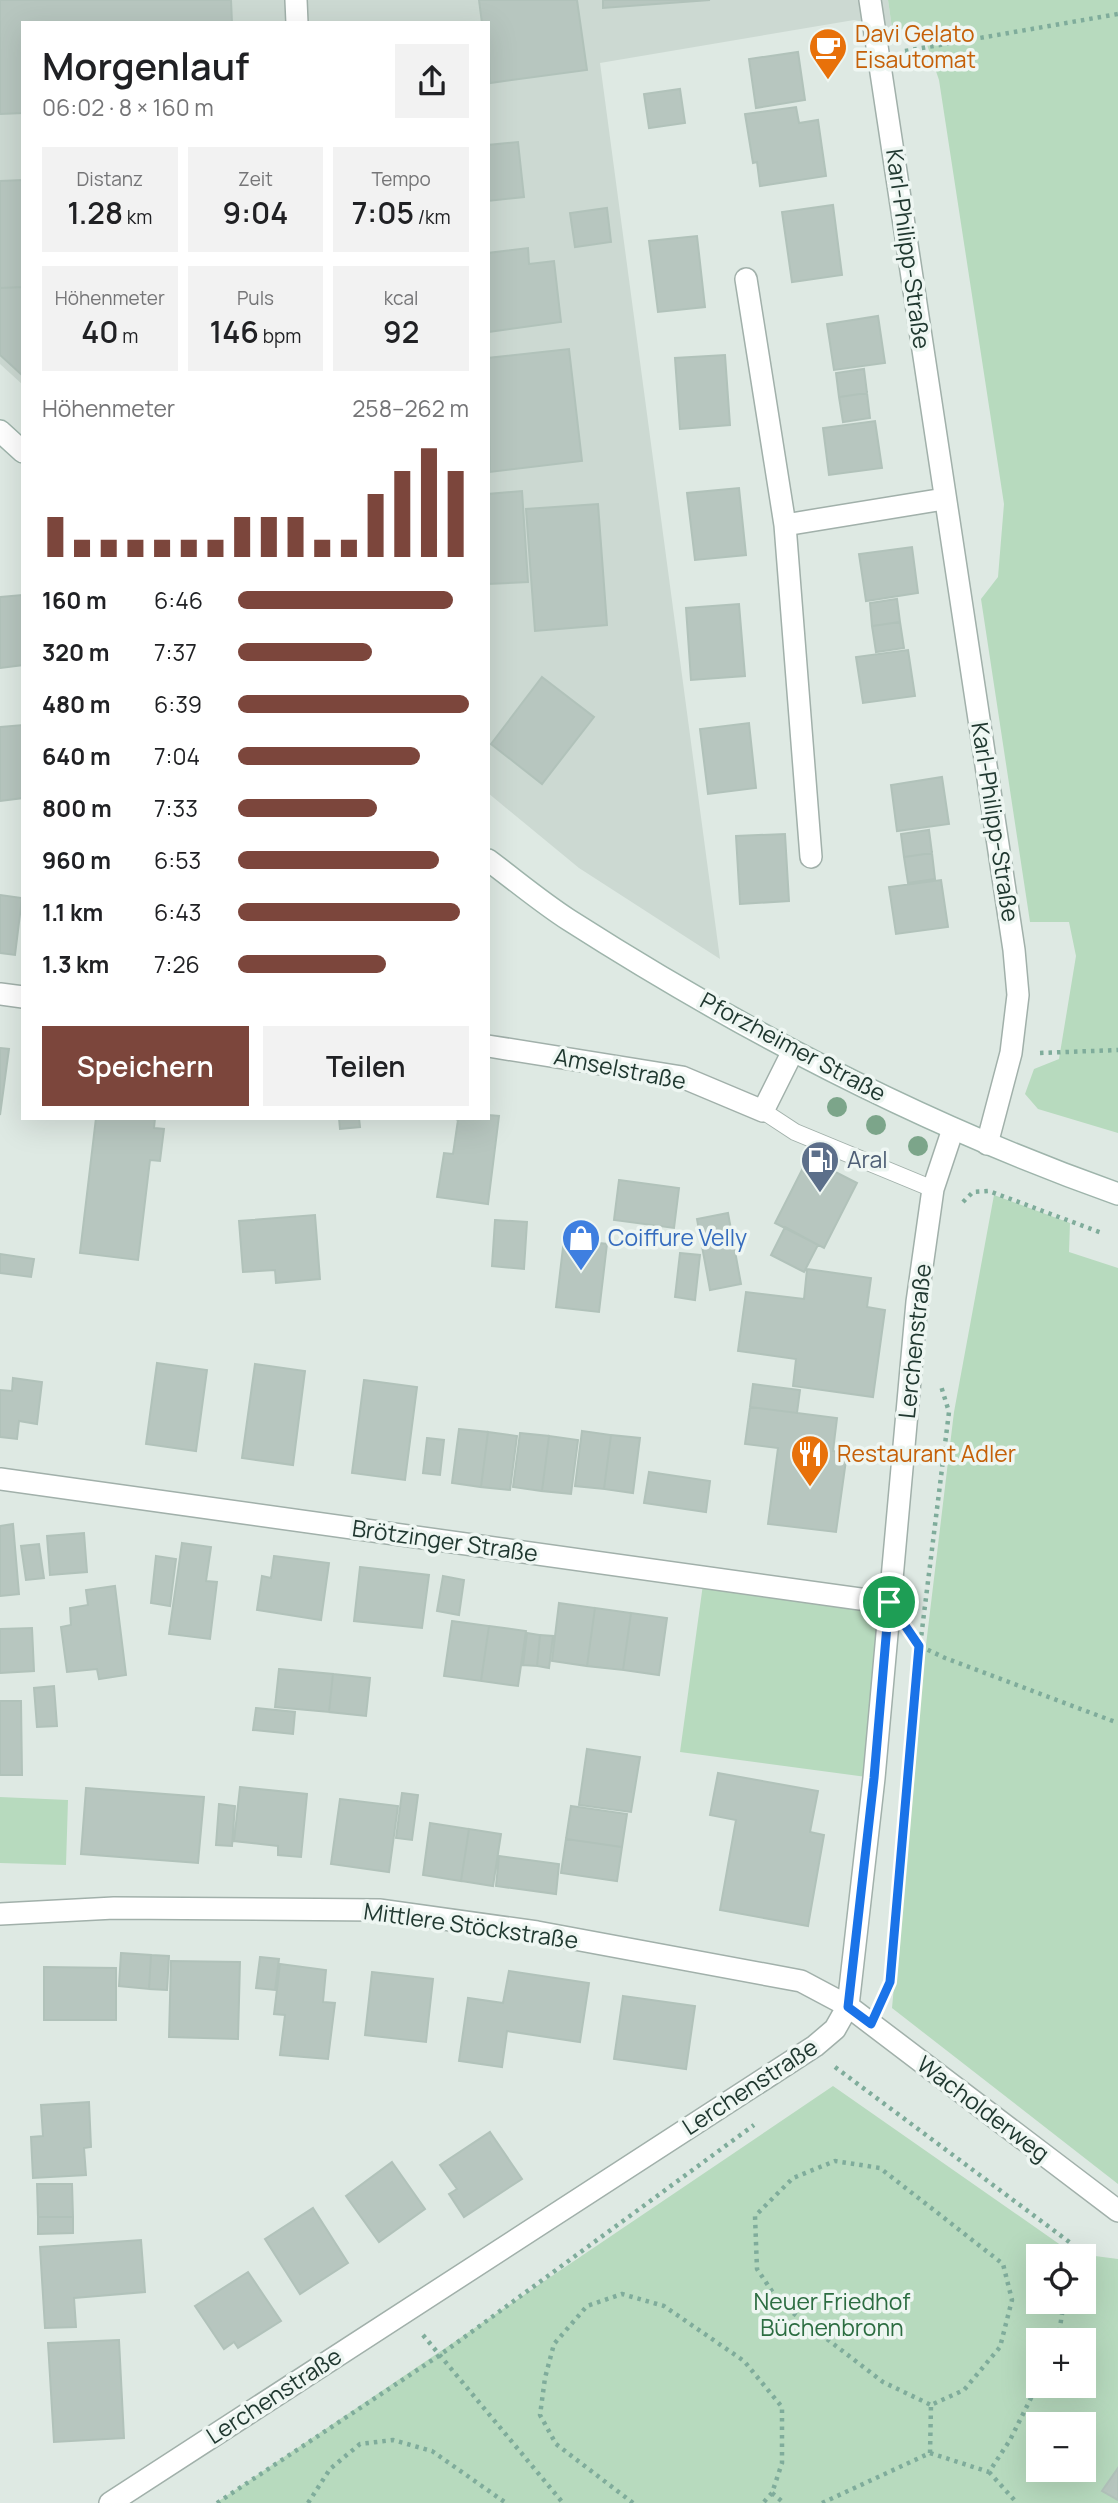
<!DOCTYPE html>
<html lang="de">
<meta charset="utf-8">
<style>
:root{--surface:#fff;--page:#f2f2f2;--text:#202124;--muted:#757577;--accent:#7c463c}
body{margin:0;font-family:Manrope,sans-serif;background:var(--page);color:var(--text);height:100vh;display:flex;flex-direction:column;font-size:26px;white-space:nowrap}
*{box-sizing:border-box;margin:0}
p{font-size:23px;color:var(--muted)}
.icon{flex:none;width:38px;height:38px;fill:none;stroke:currentColor;stroke-width:2;stroke-linecap:round;stroke-linejoin:round}
.map{position:relative;flex:1;overflow:hidden}
.details{position:absolute;left:21px;top:21px;width:469px;height:1099px;display:flex;flex-direction:column;background:var(--surface);border-radius:0px;box-shadow:0 7px 28px #0002}
.details>*{flex:none}
.controls{position:absolute;left:1026px;top:2244px;display:grid;gap:14px}
.controls a{display:grid;place-items:center;width:70px;height:70px;border-radius:0px;background:var(--surface);box-shadow:0 7px 28px #0002;font-size:35px}
.pin{position:absolute;display:grid;place-items:center;width:60px;height:60px;color:#fff;margin:-30px;border:4px solid #fff;border-radius:50%;box-shadow:0 2px 7px #0007}
.round{display:grid;place-items:center;flex:none;width:74px;height:74px;border-radius:0px;background:var(--page)}
.summary{display:flex;align-items:center;justify-content:space-between;height:119px;padding:0 21px}
h1{font-size:38px;font-weight:600;line-height:52px}
.figures{display:grid;grid-template-columns:repeat(3,1fr);gap:10px;height:119px;padding:7px 21px}
.figures div{display:grid;align-content:center;border-radius:0px;background:var(--page);text-align:center}
.figures b{font-size:30px;font-weight:600}
.figures small{font-size:19px;font-weight:400}
.figures p{font-size:19px}
.chart{height:196px;padding:14px 21px}
.chart p{display:flex;justify-content:space-between}
.chart svg{width:100%;height:126px;margin-top:7px;stroke:var(--accent);stroke-width:6}
.cta{display:flex;gap:14px;margin-top:auto;padding:14px 21px}
.cta a{flex:1;height:80px;border-radius:0px;background:var(--accent);color:#fff;font-size:28px;font-weight:600;line-height:80px;text-align:center}
.cta a+a{background:var(--page);color:var(--text)}
ul{padding:0 21px;list-style:none;font-size:23px}
li{display:grid;grid-template-columns:112px 84px 1fr;align-items:center;height:52px}
li i{height:18px;border-radius:9px;background:var(--accent)}
.map>svg:first-child{display:block}
</style>
<div class="map">
<svg width="1118" height="2503" viewBox="0 0 1118 2503">
<rect width="100%" height="100%" fill="#dee9e3"/>
<path fill="#ccd9d2" d="M0 0H888L892 28 854 20 600 63 720 959 579 868 488 793V23H23V385L0 364Z"/>
<path fill="#b7dabe" fill-rule="evenodd" d="M888 0H1118V1133L1038 1109 1025 1094 1034 1069 1059 1059 1076 956 1069 922H1030L981 599 998 577 1004 504 939 80 923 33 892 28Z
M994 1195 1070 1223 1069 1252 1118 1268V2184L892 2008 923 1670 954 1412Z
M704 1577 889 1603 874 1778 680 1752Z
M0 1797 68 1800 66 1865 0 1863Z
M833 2086 1072 2253 1118 2259V2503H216ZM1038 2256H1083V2301H1038ZM1038 2340H1083V2385H1038ZM1038 2424H1083V2469H1038Z"/>
<path fill="#b7c6bf" stroke="#b1c2ba" stroke-width="2" d="M0 0H231L232 23H23V113L0 114Z
M479 0H577L587 70 490 83 488 23H482Z
M603 0H710L603 8Z
M798 52 805 100 756 108 749 59Z
M680 89 685 123 649 128 644 94Z
M796 107 799 123 818 120 826 176 760 186 757 162 753 163 745 114Z
M518 142 524 197 488 201V145Z
M23 180V287L0 288V181Z
M833 205 842 275 792 282 782 212Z
M607 208 611 242 575 247 570 213Z
M697 236 705 307 658 312 649 241Z
M528 248 529 264 554 261 561 322 488 332V253Z
M23 287V376L0 355V288Z
M878 316 885 363 834 370 827 324Z
M569 349 582 461 490 472 488 358Z
M725 355 730 425 680 429 675 358Z
M864 369 867 393 839 397 836 373Z
M867 393 870 418 843 422 839 397Z
M875 421 882 468 829 475 823 428Z
M739 488 746 555 695 560 687 493Z
M522 491 528 582 488 584V494Z
M598 504 607 625 535 631 526 509Z
M912 547 918 593 866 601 859 554Z
M22 595 23 665 0 668V597Z
M897 599 900 622 872 626 870 603Z
M739 604 745 676 691 680 686 608Z
M900 622 904 648 876 652 872 626Z
M908 650 915 696 863 703 856 657Z
M542 677 594 717 542 784 491 744Z
M749 723 756 788 708 794 700 729Z
M23 725V798L0 801V727Z
M942 777 949 824 897 831 891 785Z
M929 830 932 853 904 857 901 834Z
M785 834 789 901 740 904 736 836Z
M932 853 935 879 908 883 904 857Z
M941 880 948 927 896 934 889 887Z
M0 895 22 898 15 955 0 953Z
M0 1048 9 1049 0 1115Z
M488 1115 499 1116 488 1204 437 1197 444 1153 453 1154 458 1120 454 1118H488Z
M96 1118H155L154 1128 164 1129 160 1161 150 1160 138 1260 80 1253Z
M339 1118H359L360 1127 340 1129Z
M808 1158 857 1183 824 1248 775 1223Z
M619 1180 679 1188 674 1228 614 1220Z
M728 1213 741 1284 710 1290 697 1219Z
M315 1215 320 1279 276 1283 275 1270 243 1272 239 1221Z
M495 1220 527 1222 524 1269 492 1266Z
M785 1227 818 1245 804 1272 771 1255Z
M564 1239 607 1244 599 1312 556 1307Z
M680 1253 700 1255 695 1300 675 1297Z
M0 1254 34 1259 31 1277 0 1273Z
M807 1269 871 1278 867 1307 885 1310 873 1397 793 1386 796 1359 738 1351 746 1292 804 1299Z
M157 1363 207 1370 196 1451 146 1444Z
M255 1364 305 1371 293 1465 242 1458Z
M13 1378 42 1382 37 1424 19 1421 17 1439 0 1437V1390L12 1391Z
M364 1380 417 1387 405 1480 352 1473Z
M753 1384 800 1390 797 1413 750 1407Z
M750 1407 837 1418 833 1451 847 1453 836 1532 768 1524 778 1448 745 1444Z
M459 1429 488 1432 481 1487 452 1483Z
M582 1431 611 1435 604 1489 575 1486Z
M488 1432 517 1436 510 1490 481 1487Z
M520 1433 549 1436 542 1491 513 1487Z
M611 1435 640 1438 633 1493 604 1489Z
M549 1436 578 1440 571 1494 542 1491Z
M427 1438 444 1440 440 1475 423 1473Z
M649 1472 710 1481 706 1512 644 1503Z
M13 1524 19 1594 0 1596V1526Z
M84 1533 87 1572 50 1575 47 1536Z
M182 1543 211 1547 206 1581 217 1582 210 1639 169 1634Z
M39 1544 44 1578 26 1580 21 1546Z
M156 1556 176 1559 170 1606 151 1603Z
M274 1556 329 1563 321 1620 257 1610 262 1576 271 1578Z
M360 1567 429 1575 422 1628 354 1621Z
M443 1576 464 1580 459 1615 437 1611Z
M115 1586 126 1675 99 1679 97 1669 67 1672 61 1627 71 1625 70 1608 88 1605 86 1590Z
M559 1603 595 1608 587 1666 552 1661Z
M595 1608 631 1613 623 1670 587 1666Z
M631 1613 667 1618 659 1675 623 1670Z
M452 1621 489 1626 481 1681 444 1676Z
M489 1626 526 1631 518 1686 481 1681Z
M32 1628 34 1671 0 1673V1629Z
M527 1633 540 1635 537 1666 523 1665Z
M540 1635 553 1636 549 1668 537 1666Z
M279 1669 333 1674 329 1712 275 1707Z
M333 1674 370 1678 366 1716 329 1712Z
M54 1686 57 1726 37 1727 34 1688Z
M0 1701H21L22 1775H0Z
M256 1708 295 1712 293 1734 253 1730Z
M587 1749 640 1757 631 1812 579 1805Z
M718 1773 818 1791 810 1832 824 1835 808 1926 720 1910 736 1820 710 1815Z
M240 1787 307 1794 301 1857 278 1855V1846L234 1841Z
M86 1788 204 1797 198 1863 81 1854Z
M402 1793 418 1795 412 1840 396 1838Z
M340 1799 398 1806 389 1872 331 1864Z
M219 1804 235 1806 232 1846 216 1845Z
M571 1806 627 1814 622 1847 566 1839Z
M430 1823 469 1829 461 1881 423 1875Z
M469 1829 501 1834 493 1886 461 1881Z
M566 1839 622 1847 617 1881 561 1873Z
M499 1856 559 1864 556 1894 496 1886Z
M121 1953 151 1955 149 1989 119 1986Z
M151 1955 169 1956 167 1990 149 1989Z
M260 1957 279 1959 275 1990 256 1988Z
M171 1961 240 1962 238 2039 169 2037Z
M280 1964 326 1970 323 2002 335 2003 328 2059 280 2055 285 2015 274 2014Z
M44 1967 116 1968V2020H44Z
M509 1971 589 1983 580 2042 507 2031 502 2067 459 2061 468 1998 503 2003Z
M372 1972 433 1979 426 2042 365 2035Z
M623 1996 695 2006 686 2069 614 2059Z
M89 2102 91 2147 84 2148 86 2175 33 2178 31 2137 43 2136 41 2105Z
M490 2132 522 2179 464 2217 449 2194 457 2189 440 2165Z
M392 2162 425 2209 379 2242 346 2196Z
M37 2184H72L73 2217H38Z
M313 2208 348 2263 300 2294 265 2239Z
M38 2217H73V2233L38 2234Z
M141 2240 145 2292 74 2298 76 2327 45 2328 40 2247Z
M248 2272 281 2321 238 2348 234 2342 224 2349 195 2306Z
M119 2340 124 2438 54 2442 48 2343Z
M1118 2468V2500L1102 2491Z"/>
<g fill="none" stroke-linecap="round" stroke-linejoin="round">
<defs>
<path id="service" d="M763 1111 795 1132 933 1189"/>
<path id="minor" d="M296 0 297 23
M870 0 1014 950 1018 995 1011 1053 987 1144
M746 279 785 525
M811 857 785 525 944 499
M0 994 23 997
M488 1046 682 1077 763 1111 793 1051
M0 1479 889 1603
M0 1914 114 1908 379 1910 537 1932 801 1981 848 2006 1118 2211
M110 2503 815 2046 835 2029 848 2006 874 1778 917 1302 933 1189 953 1129"/>
<path id="secondary" d="M0 431 23 452
M488 860C515 880 541 902 569 920 741 1030 926 1126 1118 1194"/>
</defs>
<use href="#service" stroke="#a1b0aa" stroke-width="18"/>
<use href="#minor" stroke="#a1b0aa" stroke-width="24"/>
<use href="#secondary" stroke="#9eb4ab" stroke-width="24"/>
<path stroke="#7fac9b" stroke-width="4.5" stroke-dasharray="3.5 5" stroke-linecap="butt" d="M905 51 1118 14
M1040 1053 1118 1050
M963 1202 973 1192 989 1191 1102 1233
M920 1646 945 1658 1118 1723
M883 1998 890 1982 920 1646 949 1412 941 1386
M835 2067 1072 2244V2256
M423 2335 563 2503
M1058 2340 1064 2301
M930 2453 931 2405 964 2390 1000 2347 1012 2300 1003 2264 880 2168 835 2161 793 2178 755 2216 757 2269 780 2303 883 2382 931 2405
M989 2472 1017 2503
M772 2493 784 2503
M217 2503 440 2355 754 2125
M308 2503 330 2469 360 2444 393 2440 432 2451 506 2503
M633 2503 556 2444 540 2415 545 2378 554 2344 587 2306 622 2294 664 2306 744 2361 782 2407V2463L772 2493 763 2503
M822 2503 930 2453 989 2472 1010 2440 1038 2384"/>
<use href="#service" stroke="#fff" stroke-width="16"/>
<use href="#minor" stroke="#fff" stroke-width="21"/>
<use href="#secondary" stroke="#fff" stroke-width="21"/>
</g>
<g fill="#7ca58a">
<circle cx="837" cy="1107" r="10"/>
<circle cx="876" cy="1125" r="10"/>
<circle cx="918" cy="1146" r="10"/>
</g>
<g fill="none" stroke-linecap="round" stroke-linejoin="round">
<defs>
<path id="route" d="M889 1602 919 1646 890 1982 871 2024 848 2007 874 1778Z"/>
</defs>
<use href="#route" stroke="#fff" stroke-width="14"/>
<use href="#route" stroke="#1a73e8" stroke-width="9"/>
</g>
<defs>
<symbol id="cafe-pin" viewBox="-11 -11 22 30"><path d="M0 17L-7.5 6A9.5 9.5 0 1 1 7.5 6Z" fill="#e8710a" stroke="#eef6f2"/><path d="M-5.5-4.5H6V0H3Q3 3.5 0 3.5H-2.5Q-5.5 3.5-5.5 0ZM3-3.2v2h1.7v-2ZM-6 4.5H4V6H-6Z" fill="#fff"/></symbol>
<symbol id="fuel-pin" viewBox="-11 -11 22 30"><path d="M0 17L-7.5 6A9.5 9.5 0 1 1 7.5 6Z" fill="#5c6f8a" stroke="#eef6f2"/><path d="M-5.5-6h7V0h2V4h1.3V-2.5L3-4.5l.8-.8L6-3V5H2.5V1h-1V6h-7ZM-4.2-4.7v3.2H.2V-4.7Z" fill="#fff"/></symbol>
<symbol id="shop-pin" viewBox="-11 -11 22 30"><path d="M0 17L-7.5 6A9.5 9.5 0 1 1 7.5 6Z" fill="#3f7fe0" stroke="#eef6f2"/><path d="M-5-2.5h2.3a2.7 3.5 0 0 1 5.4 0H5L5.5 6h-11ZM-1.5-2.5h3a1.5 2.3 0 0 0-3 0Z" fill="#fff"/></symbol>
<symbol id="restaurant-pin" viewBox="-11 -11 22 30"><path d="M0 17L-7.5 6A9.5 9.5 0 1 1 7.5 6Z" fill="#e8710a" stroke="#eef6f2"/><path d="M-5-6h1v4h1v-4h1v4h1v-4h1v5L-1.5 .5V6h-2V.5L-5-1ZM5-6V6H3V1.5H1.5Q1.5-4 5-6Z" fill="#fff"/></symbol>
</defs>
<g fill-rule="evenodd">
<use href="#cafe-pin" x="806" y="25" width="44" height="60"/>
<use href="#fuel-pin" x="798" y="1138" width="44" height="60"/>
<use href="#shop-pin" x="559" y="1216" width="44" height="60"/>
<use href="#restaurant-pin" x="788" y="1432" width="44" height="60"/>
</g>
<g text-anchor="middle" stroke-width="7" stroke-linejoin="round" paint-order="stroke">
<g font-size="23" fill="#c56008" stroke="#eef6f2" text-anchor="start">
<text x="855" y="42">Davi Gelato<tspan x="855" dy="26">Eisautomat</tspan></text>
<text x="837" y="1462">Restaurant Adler</text>
</g>
<g font-size="23" fill="#203830" stroke="#eef6f2">
<text transform="translate(908 249) rotate(82)" y="8">Karl-Philipp-Straße</text>
<text transform="translate(995 822) rotate(81)" y="8">Karl-Philipp-Straße</text>
<text transform="translate(793 1047) rotate(28)" y="8">Pforzheimer Straße</text>
<text transform="translate(620 1069) rotate(11)" y="8">Amselstraße</text>
<text transform="translate(915 1341) rotate(-84)" y="8">Lerchenstraße</text>
<text transform="translate(445 1541) rotate(8)" y="8">Brötzinger Straße</text>
<text transform="translate(471 1926) rotate(8)" y="8">Mittlere Stöckstraße</text>
<text transform="translate(750 2087) rotate(-33)" y="8">Lerchenstraße</text>
<text transform="translate(983 2109) rotate(37)" y="8">Wacholderweg</text>
<text transform="translate(274 2396) rotate(-33)" y="8">Lerchenstraße</text>
</g>
<g font-size="23" fill="#4e5e75" stroke="#eef6f2" text-anchor="start">
<text x="847" y="1168">Aral</text>
</g>
<g font-size="23" fill="#366cbe" stroke="#eef6f2" text-anchor="start">
<text x="608" y="1246">Coiffure Velly</text>
</g>
<g font-size="23" fill="#2c6d41" stroke="#eef6f2">
<text x="832" y="2310">Neuer Friedhof<tspan x="832" dy="26">Büchenbronn</tspan></text>
</g>
</g>
</svg>
<div class="controls">
<a><svg class="icon" aria-label="locate" viewBox="0 0 24 24"><circle cx="12" cy="12" r="6"/><path d="M12 2v4M12 18v4M2 12h4M18 12h4"/></svg></a>
<a>+</a>
<a>−</a>
</div>
<div class="pin" style="left:889px;top:1602px;background:#1e9e55"><svg class="icon" aria-label="arrive" viewBox="0 0 24 24"><path d="M6 21V4h12l-3 4 3 4H6"/></svg></div>
<section class="details">
<div class="summary"><div><h1>Morgenlauf</h1><p>06:02 · 8 × 160 m</p></div><a class="round"><svg class="icon" aria-label="share" viewBox="0 0 24 24"><path d="M12 15V3M7 8l5-5 5 5M5 13v7h14v-7"/></svg></a></div>
<div class="figures">
<div><p>Distanz</p><b>1.28<small> km</small></b></div>
<div><p>Zeit</p><b>9:04</b></div>
<div><p>Tempo</p><b>7:05<small> /km</small></b></div>
</div>
<div class="figures">
<div><p>Höhenmeter</p><b>40<small> m</small></b></div>
<div><p>Puls</p><b>146<small> bpm</small></b></div>
<div><p>kcal</p><b>92</b></div>
</div>
<div class="chart"><p><span>Höhenmeter</span>258–262 m</p>
<svg viewBox="0 0 160 44" preserveAspectRatio="none"><path d="M5 44V30M15 44V38M25 44V38M35 44V38M45 44V38M55 44V38M65 44V38M75 44V30M85 44V30M95 44V30M105 44V38M115 44V38M125 44V22M135 44V14M145 44V6M155 44V14"/></svg>
</div>
<ul>
<li><b>160 m</b>6:46<i style="width:93%"></i></li>
<li><b>320 m</b>7:37<i style="width:58%"></i></li>
<li><b>480 m</b>6:39<i style="width:100%"></i></li>
<li><b>640 m</b>7:04<i style="width:79%"></i></li>
<li><b>800 m</b>7:33<i style="width:60%"></i></li>
<li><b>960 m</b>6:53<i style="width:87%"></i></li>
<li><b>1.1 km</b>6:43<i style="width:96%"></i></li>
<li><b>1.3 km</b>7:26<i style="width:64%"></i></li>
</ul>
<div class="cta"><a>Speichern</a><a>Teilen</a></div>
</section>
</div>
